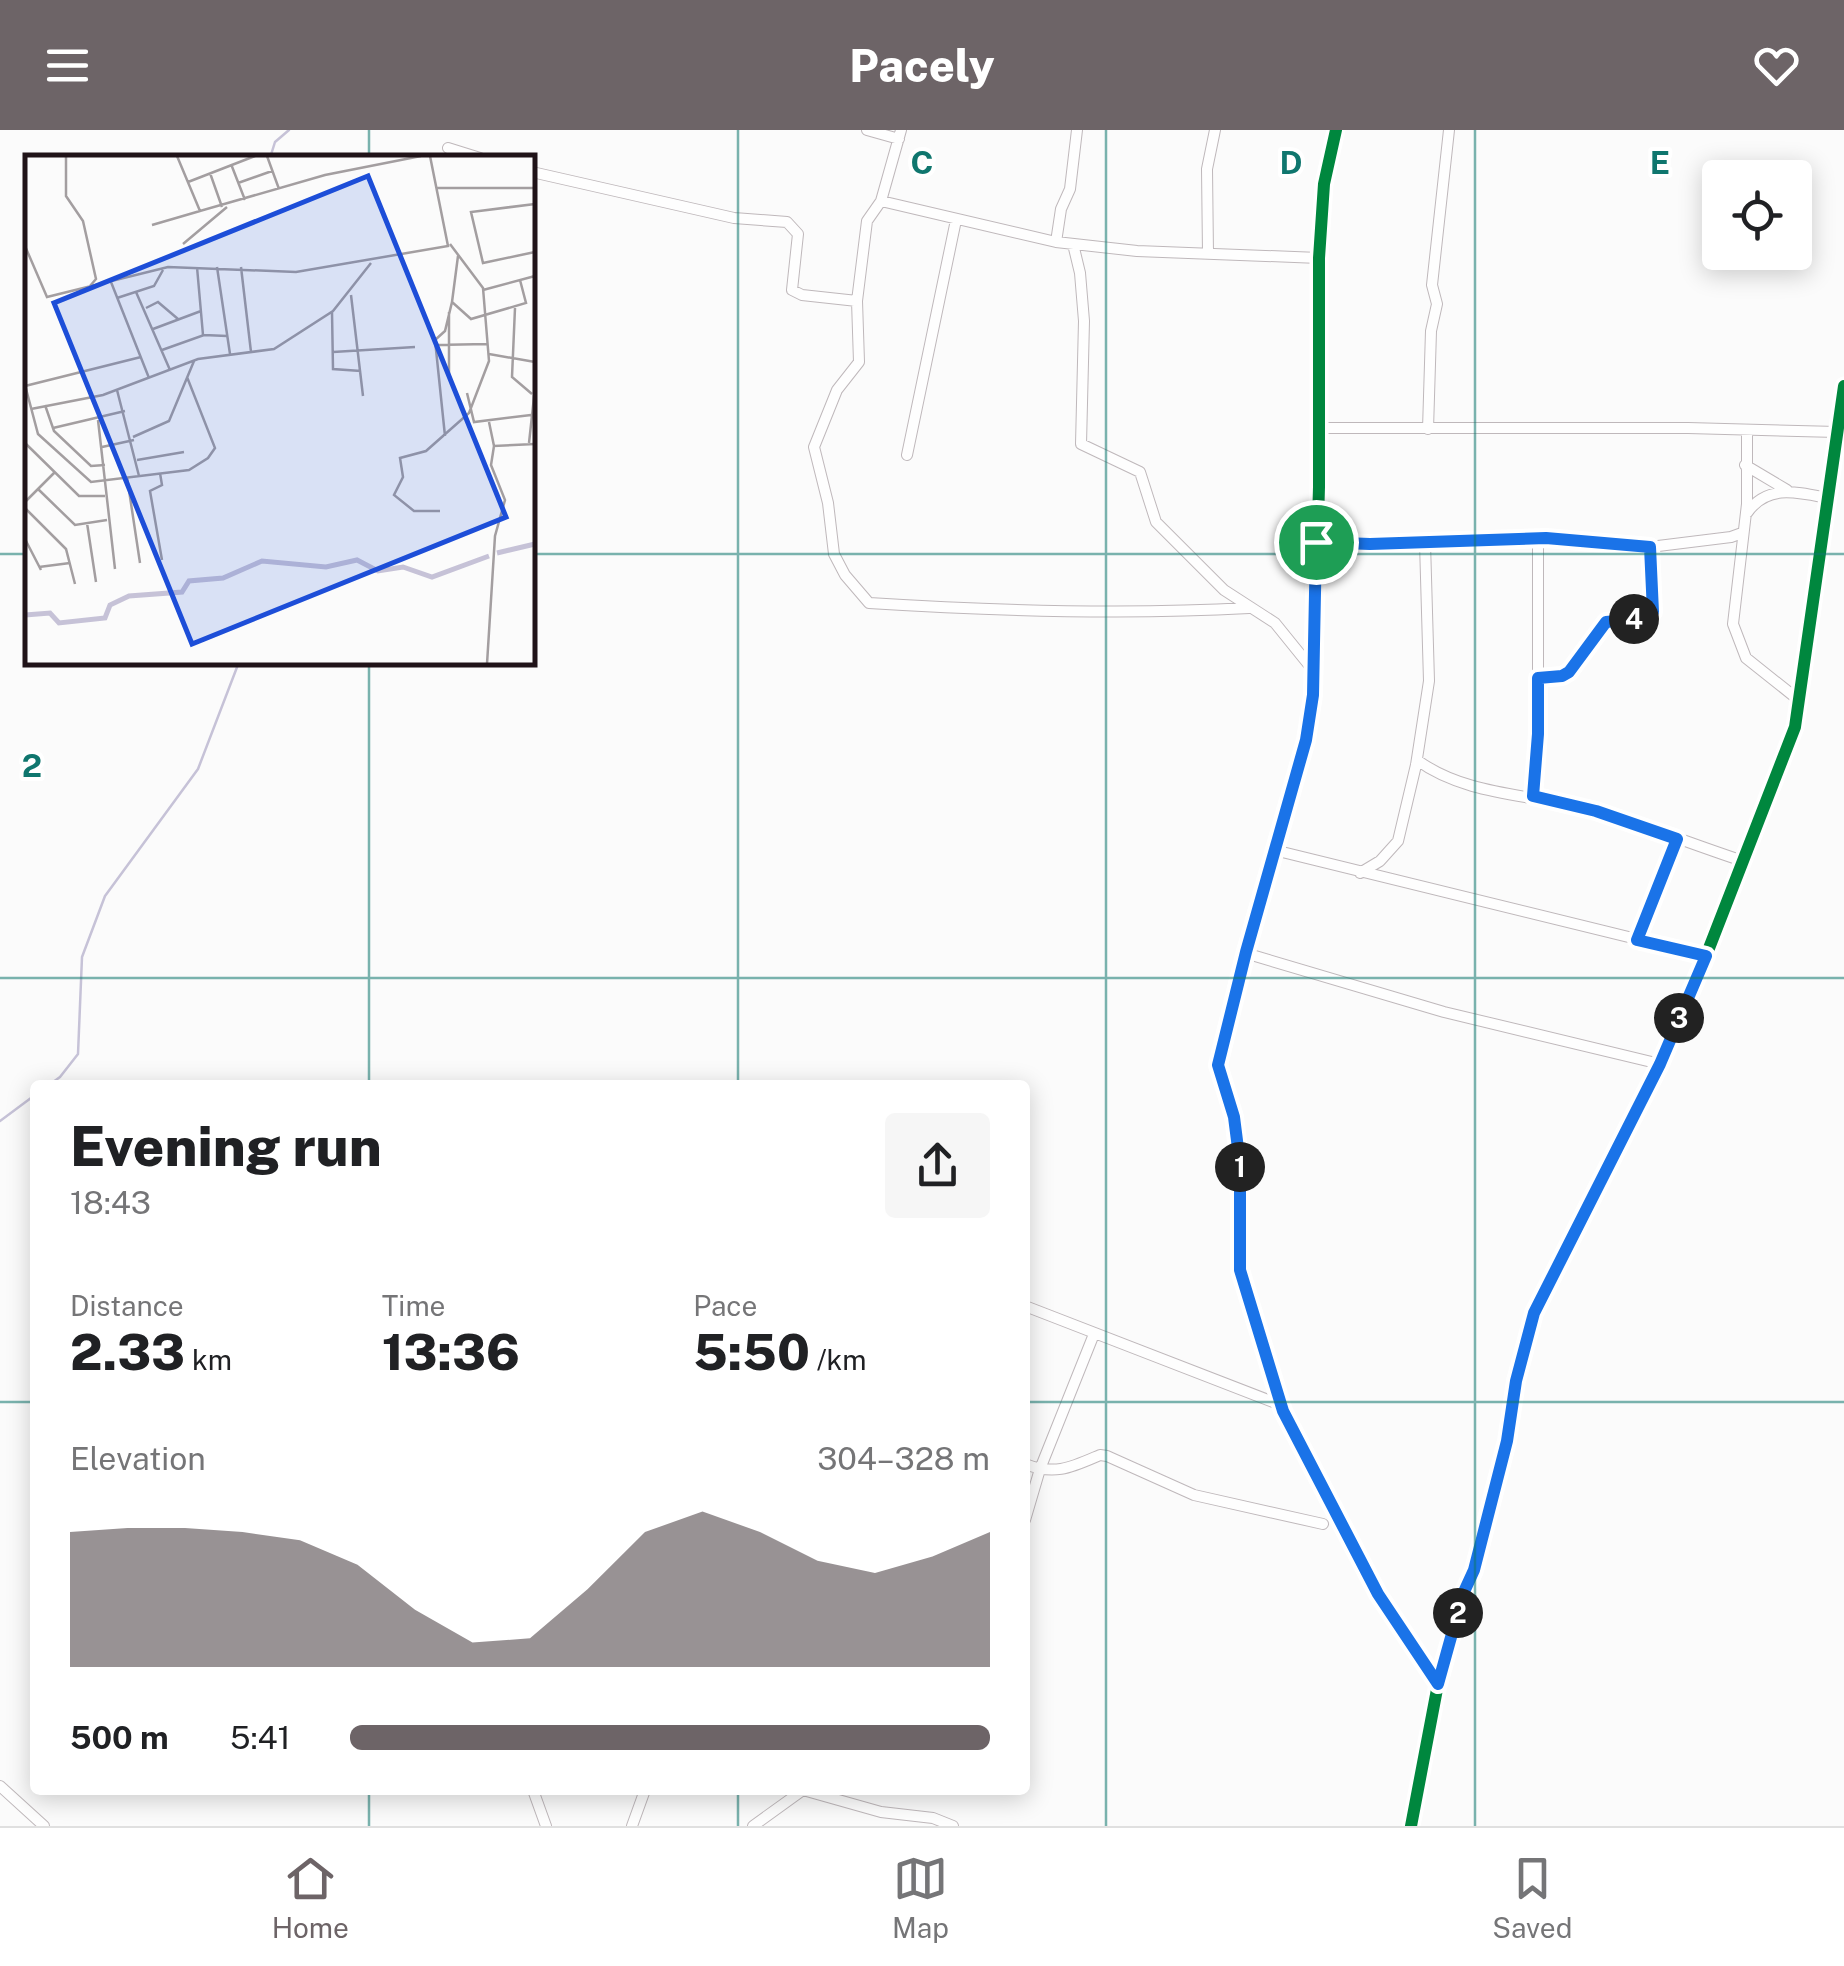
<!DOCTYPE html>
<meta charset="utf-8">
<style>
:root{--surface:#fff;--page:#f6f6f6;--text:#202124;--muted:#757577;--line:#e0e0e0;--accent:#6d6467}
body{margin:0;font-family:"Public Sans",sans-serif;background:var(--page);color:var(--text);height:100vh;display:flex;flex-direction:column;font-size:38px;white-space:nowrap}
*{box-sizing:border-box;margin:0}
p{font-size:32px;color:var(--muted)}
.icon{flex:none;width:55px;height:55px;fill:none;stroke:currentColor;stroke-width:2;stroke-linecap:round;stroke-linejoin:round}
.map{position:relative;flex:1;overflow:hidden}
.details{position:absolute;left:30px;top:950px;width:1000px;height:715px;display:flex;flex-direction:column;background:var(--surface);border-radius:10px;box-shadow:0 5px 25px #0003}
.details>*{flex:none}
.fabs{position:absolute;left:1702px;top:30px;display:grid;gap:20px}
.fabs a{display:grid;place-items:center;width:110px;height:110px;border-radius:10px;background:var(--surface);box-shadow:0 5px 25px #0003;font-size:50px}
.pin{position:absolute;display:grid;place-items:center;width:85px;height:85px;color:#fff;margin:-42px;border:5px solid #fff;border-radius:50%;box-shadow:0 2px 10px #0007}
.km{position:absolute;width:50px;height:50px;margin:-25px;border-radius:50%;background:#222;color:#fff;font-size:28px;line-height:50px;text-align:center}
.round{display:grid;place-items:center;flex:none;width:105px;height:105px;border-radius:10px;background:var(--page)}
.headline{display:flex;align-items:center;justify-content:space-between;height:170px;padding:0 40px}
h1{font-size:55px;font-weight:800;line-height:75px}
.stats{display:grid;grid-template-columns:repeat(3,1fr);gap:15px;height:170px;padding:10px 40px}
.stats div{display:grid;align-content:center}
.stats b{font-size:50px;font-weight:800}
.stats small{font-size:28px;font-weight:400}
.stats p{font-size:28px}
.chart{height:280px;padding:20px 40px}
.chart p{display:flex;justify-content:space-between}
.chart svg{width:100%;height:180px;margin-top:10px;fill:var(--accent);opacity:.7}
ul{padding:0 40px;list-style:none;font-size:32px}
li{display:grid;grid-template-columns:160px 120px 1fr;align-items:center;height:75px}
li i{height:25px;border-radius:12px;background:var(--accent)}
header{display:flex;justify-content:space-between;align-items:center;height:130px;padding:0 40px;background:var(--accent);color:#fff;font-size:45px;font-weight:800}
.tab-bar{display:flex;justify-content:space-around;align-items:center;height:140px;border-top:2px solid var(--line);background:var(--surface);font-size:28px;color:var(--muted)}
.tab-bar a{display:grid;justify-items:center;gap:5px}
.tab-bar .selected{color:var(--accent)}
.map>svg:first-child{display:block}
</style>
<header><svg class="icon" aria-label="menu" viewBox="0 0 24 24"><path d="M4 6h16M4 12h16M4 18h16"/></svg>Pacely<svg class="icon" aria-label="heart" viewBox="0 0 24 24"><path d="M12 20l-8-8c-3-5 5-10 8-4 3-6 11-1 8 4z"/></svg></header>
<div class="map">
<svg width="1844" height="1696" viewBox="0 0 1844 1696">
<rect width="100%" height="100%" fill="#fbfbfb"/>
<g fill="none" stroke-linecap="round" stroke-linejoin="round">
<path stroke="#c6c2d7" stroke-width="2.5" d="M270 28 275 12 289 0
M49 955 60 947 78 924 82 827 105 766 198 639 239 532
M0 991 35 965"/>
<defs>
<path id="street" d="M867 0 899 9
M901 0 881 71 867 91 857 171 859 232 837 260 814 317 828 373 834 424 845 445 869 473C996 481 1122 485 1249 478
M1336 0 1324 54 1319 128V357L1313 565 1306 610 1245 823 1218 935 1234 987 1239 1033 1240 1140 1283 1281 1378 1464 1438 1554
M448 18 480 28
M532 42 734 88 787 92 798 104 792 160 802 165 857 171
M881 71 1056 112 1137 121 1319 128
M1056 112 1061 79 1070 59 1077 0
M1073 114 1080 143 1084 191 1081 314 1140 342 1156 392 1224 460 1275 493 1313 540
M1208 124 1207 39 1215 0
M1319 298H1688L1837 302
M1428 299 1431 201 1437 174 1432 155 1449 0
M1747 300V374L1733 494 1746 528 1800 571
M907 325 956 90
M1745 335 1787 360
M1747 383C1767 354 1797 362 1827 368
M1316 412 1370 414 1546 408 1650 417 1731 407 1742 403
M1538 548 1566 544 1606 493 1647 488 1652 485 1650 417
M1417 630C1467 667 1536 664 1595 681 1645 695 1694 715 1743 731
M1533 666 1538 604V409
M1274 720 1706 826
M1360 743 1380 731 1398 711 1416 635 1429 551 1425 413
M1637 810 1677 709
M1245 823 1444 882 1660 934
M1025 1176 1281 1275
M1025 1334C1055 1346 1072 1337 1100 1325L1107 1326 1194 1365 1323 1394
M1025 1390 1040 1339 1094 1204
M0 1656 44 1696
M533 1660 546 1696
M803 1660 881 1682 933 1688 953 1696
M632 1696 645 1660
M753 1696 803 1660
M1411 1696 1438 1554 1463 1464 1474 1441 1507 1311 1516 1251 1534 1183 1660 934 1706 826 1795 597 1844 256"/>
</defs>
<use href="#street" stroke="#bfb8bb" stroke-width="12"/>
<use href="#street" stroke="#fefefe" stroke-width="10"/>
<defs>
<path id="cycleway" d="M1336 0 1324 54 1319 128V357L1313 565 1306 610 1245 823 1218 935 1234 987 1239 1033 1240 1140 1283 1281 1378 1464 1438 1554
M1411 1696 1438 1554 1463 1464 1474 1441 1507 1311 1516 1251 1534 1183 1660 934 1706 826 1795 597 1844 256"/>
</defs>
<use href="#cycleway" stroke="#fff" stroke-width="19"/>
<use href="#cycleway" stroke="#00873e" stroke-width="12"/>
</g>
<g fill="none" stroke-linecap="round" stroke-linejoin="round">
<defs>
<path id="route" d="M1546 408 1650 417 1653 482 1647 488 1606 492 1569 542 1562 546 1538 548V604L1533 666 1596 681 1677 709 1637 810 1706 826 1660 934 1534 1183 1516 1251 1507 1311 1474 1440 1463 1464 1438 1554 1378 1464 1283 1281 1240 1140V1034L1234 987 1218 935 1246 822 1306 610 1313 565 1316 412 1370 414Z"/>
</defs>
<use href="#route" stroke="#fff" stroke-width="20"/>
<use href="#route" stroke="#1a73e8" stroke-width="12"/>
</g>
<path fill="none" stroke="#0f766e" stroke-width="2.5" stroke-opacity="0.55" d="M369 0V28M738 0V955M1106 0V1696M1475 0V1696M0 424H28M532 424H1844M369 532V955M0 848H1844M0 1272H35M1025 1272H1844M369 1660V1696M738 1660V1696"/>
<g transform="translate(25 25)">
<rect width="510" height="510" fill="#fbfbfb"/>
<path fill="none" stroke="#c6c2d7" stroke-width="5" d="M472 398 510 389M0 460 25 458 34 468 80 463 85 450 104 441 157 437 164 426 198 423 237 406 301 412 332 405 353 416 378 412 407 422 464 401"/>
<path fill="none" stroke="#a39ea0" stroke-width="2.5" d="M41 1V41L58 66 71 124 65 131M152 1 175 56 300 20 396 1M242 1 254 34M206 9 220 45M185 18 197 52M163 27 230 1M213 28 247 16M411 33H510M510 49 446 57 458 108 510 97M127 70 175 56M158 89 202 52M0 91 22 142 143 112 271 117 423 91 405 1M433 101 427 147 446 164 501 148 495 125M172 112 178 180M192 112 205 199M216 112 226 197M86 127 124 223M458 135 510 121M111 137 145 215M326 140 338 241M92 143 129 131 138 115M121 153 133 147 153 164M490 153 487 222 507 239M307 157 308 214 336 216M424 157V223M128 174 176 156M410 190 462 189M137 195 179 180 202 181M308 197 390 192M464 199 510 207M0 230 13 279 66 327 164 315 183 303 190 293 162 222M0 231 116 202M92 235 114 321M442 238 449 267 506 260M20 250 29 276 66 311 80 310M6 254 78 240 173 204 249 194 308 156 346 108M73 265 90 414M464 267 469 291 510 289M28 273 100 256M420 281 410 185 420 176 427 147M108 282 144 266 169 206M0 288 54 341H80M504 288 510 233M77 292 109 285M112 305 159 297M135 318 137 330 125 336 137 405M102 322 115 408M13 334 50 370 82 365M0 347 29 318M0 353 41 394 50 429M415 356H389L369 340 378 322 375 303 401 296 444 258 464 206 458 133 425 89M62 368 71 427M0 384 16 415M14 412 45 408M462 509 470 381 480 345 466 310 469 291"/>
<path fill="#1d4ed8" fill-opacity="0.15" stroke="#1d4ed8" stroke-width="5" d="M343 21 481 362 167 489 29 148Z"/>
<rect width="510" height="510" fill="none" stroke="#201318" stroke-width="5"/>
</g>
<g font-size="32" text-anchor="middle" font-weight="bold" fill="#0f766e" stroke="#fff" stroke-width="8" stroke-linejoin="round" paint-order="stroke">
<text x="922" y="44">C</text>
<text x="1291" y="44">D</text>
<text x="1660" y="44">E</text>
<text x="32" y="647">2</text>
</g>
</svg>
<div class="fabs">
<a><svg class="icon" aria-label="locate" viewBox="0 0 24 24"><circle cx="12" cy="12" r="6"/><path d="M12 2v4M12 18v4M2 12h4M18 12h4"/></svg></a>
</div>
<div class="pin" style="left:1316px;top:412px;background:#1e9e55"><svg class="icon" aria-label="arrive" viewBox="0 0 24 24"><path d="M6 21V4h12l-3 4 3 4H6"/></svg></div>
<b class="km" style="left:1240px;top:1037px">1</b>
<b class="km" style="left:1458px;top:1483px">2</b>
<b class="km" style="left:1679px;top:888px">3</b>
<b class="km" style="left:1634px;top:489px">4</b>
<section class="details">
<div class="headline"><div><h1>Evening run</h1><p>18:43</p></div><a class="round"><svg class="icon" aria-label="share" viewBox="0 0 24 24"><path d="M12 15V3M7 8l5-5 5 5M5 13v7h14v-7"/></svg></a></div>
<div class="stats">
<div><p>Distance</p><b>2.33<small> km</small></b></div>
<div><p>Time</p><b>13:36</b></div>
<div><p>Pace</p><b>5:50<small> /km</small></b></div>
</div>
<div class="chart"><p><span>Elevation</span>304–328 m</p>
<svg viewBox="0 0 160 44" preserveAspectRatio="none"><path d="M0 44V11L10 10L20 10L30 11L40 13L50 19L60 30L70 38L80 37L90 25L100 11L110 6L120 11L130 18L140 21L150 17L160 11V44z"/></svg>
</div>
<ul>
<li><b>500 m</b>5:41<i style="width:100%"></i></li>
</ul>
</section>
</div>
<nav class="tab-bar">
<a class="selected"><svg class="icon" aria-label="home" viewBox="0 0 24 24"><path d="M3 11l9-7 9 7M6 9v11h12V9"/></svg>Home</a>
<a><svg class="icon" aria-label="map" viewBox="0 0 24 24"><path d="M3 6l6-2 6 2 6-2v14l-6 2-6-2-6 2zM9 4v14M15 6v14"/></svg>Map</a>
<a><svg class="icon" aria-label="saved" viewBox="0 0 24 24"><path d="M7 4h10v16l-5-4-5 4z"/></svg>Saved</a>
</nav>
